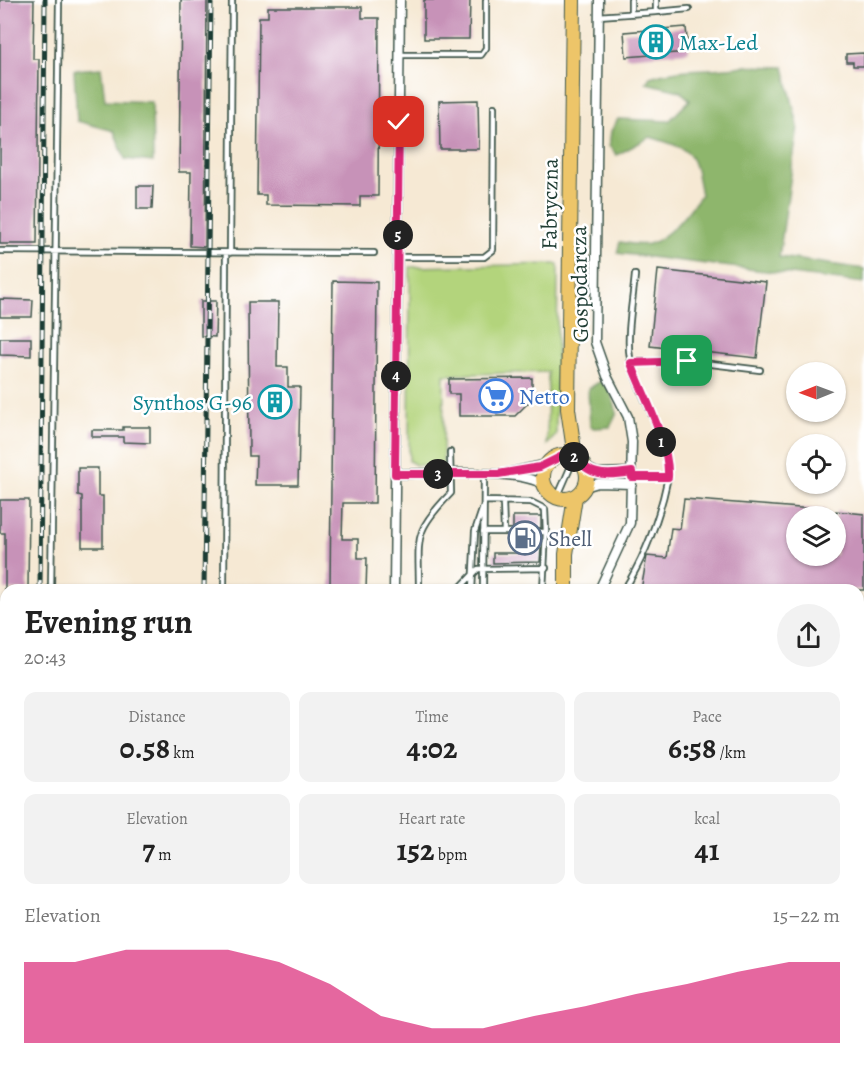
<!DOCTYPE html>
<meta charset="utf-8">
<style>
:root{--surface:#fff;--page:#f2f2f2;--text:#222;--muted:#767676;--accent:#db2777}
body{margin:0;font-family:Alegreya,serif;background:var(--page);color:var(--text);height:100vh;display:flex;flex-direction:column;font-size:22px;white-space:nowrap}
*{box-sizing:border-box;margin:0}
p{font-size:20px;color:var(--muted)}
.icon{flex:none;width:33px;height:33px;fill:none;stroke:currentColor;stroke-width:2;stroke-linecap:round;stroke-linejoin:round}
.map{position:relative;flex:1;overflow:hidden}
.drawer{position:absolute;left:0px;top:584px;width:864px;height:488px;display:flex;flex-direction:column;background:var(--surface);border-radius:18px 18px 0 0;box-shadow:0 2px 4px #0004}
.drawer>*{flex:none}
.needle{width:39px;rotate:269deg}
.controls{position:absolute;left:786px;top:362px;display:grid;gap:12px}
.controls a{display:grid;place-items:center;width:60px;height:60px;border-radius:50%;background:var(--surface);box-shadow:0 2px 4px #0004;font-size:30px}
.pin{position:absolute;display:grid;place-items:center;width:51px;height:51px;color:#fff;margin:-26px;border-radius:12px;box-shadow:0 3px 9px #0006}
.km{position:absolute;width:30px;height:30px;margin:-15px;border-radius:50%;background:#222;color:#fff;font-size:16px;line-height:30px;text-align:center}
.round{display:grid;place-items:center;flex:none;width:63px;height:63px;border-radius:32px;background:var(--page)}
.headline{display:flex;align-items:center;justify-content:space-between;height:102px;padding:0 24px}
h1{font-size:33px;font-weight:600;line-height:45px}
.figures{display:grid;grid-template-columns:repeat(3,1fr);gap:9px;height:102px;padding:6px 24px}
.figures div{display:grid;align-content:center;border-radius:12px;background:var(--page);text-align:center}
.figures b{font-size:30px;font-weight:600}
.figures small{font-size:16px;font-weight:400}
.figures p{font-size:16px}
.chart{height:168px;padding:12px 24px}
.chart p{display:flex;justify-content:space-between}
.chart svg{width:100%;height:108px;margin-top:6px;fill:var(--accent);opacity:.7}
.map>svg:first-child{display:block}
</style>
<div class="map">
<svg width="864" height="1070" viewBox="0 0 864 1070">
<rect width="100%" height="100%" fill="#fff"/>
<filter id="ink" filterUnits="userSpaceOnUse"><feTurbulence type="fractalNoise" baseFrequency=".0167" numOctaves="2"/><feDisplacementMap in="SourceGraphic" scale="12" xChannelSelector="R" yChannelSelector="G"/><feConvolveMatrix kernelMatrix="1 2 1 2 8 2 1 2 1" color-interpolation-filters="sRGB"/></filter>
<filter id="wash" filterUnits="userSpaceOnUse"><feTurbulence type="fractalNoise" baseFrequency=".008" numOctaves="4" result="noise"/><feDisplacementMap in="SourceGraphic" scale="24" xChannelSelector="R" yChannelSelector="G"/><feGaussianBlur stdDeviation="1.35" result="paint"/><feColorMatrix in="noise" values="0 0 0 0 0 0 0 0 0 0 0 0 0 0 0 0 0 1.4 0 .05"/><feComposite in="paint" operator="in"/></filter>
<g filter="url(#wash)">
<rect width="100%" height="100%" fill="#f6e9d4"/>
<path fill="#b3d47c" stroke="#698858" stroke-width="1.5" d="M558 264 556 435 547 445 548 372 444 375 443 466 416 465 409 461 410 267Z"/>
<path fill="#8eb66c" stroke="#567a50" stroke-width="1.5" d="M743 66 784 67 798 126 779 257 864 269V283L617 253 620 242C628 243 641 246 649 244 670 237 688 212 701 195 693 150 693 150 650 137L617 155 609 146 611 131 618 119 669 121 690 100 680 91 646 83 650 77C684 66 709 72 743 66Z
M101 68 105 100 152 102 153 162 125 159 114 131 77 121 74 70Z
M601 381 610 389 617 413 610 427 594 428 590 426 588 389Z
M680 1065H802L832 1070H680Z"/>
<g id="blocks">
<path fill="#c792b8" d="M0 0H34L33 59H39L37 244H0Z
M181 0H207L205 247 190 246 191 172H179Z
M424 0H470L469 39H424Z
M268 7H362V18H379L378 196H360V206L266 205V195H257L259 17H268Z
M686 27 688 52 626 57 624 32Z
M864 53V66H853V62H846V54Z
M478 100 479 149H440L439 101Z
M137 186H153L152 209H137Z
M658 270 766 282 757 358 650 346Z
M333 281 377 282 375 503H343L342 539H358V558H367L366 590H330Z
M0 299 33 300 32 317H0Z
M201 301H216L215 337 201 336Z
M248 302H278L277 367H288V387H300L298 485H255L256 456H249Z
M0 338H31V356L0 355Z
M532 378V399L515 416H459V394H449V379Z
M123 427H150V443L123 442V437H92V430H123Z
M78 468H98V496H103V547H82V496L78 495Z
M684 499 825 510V516H796V555H836V511L864 514V590H641L647 556 667 558 671 528 680 529Z
M0 500H29L28 590H5V533H0Z
M513 516H541V528H513Z
M519 537H531V548H541L540 562 493 563V553H519Z"/>
</g>
</g>
<g filter="url(#ink)">
<use href="#blocks" fill-opacity="0" stroke="#3f574c" stroke-width="1.5"/>
<g fill="none" stroke-linecap="round" stroke-linejoin="round">
<defs>
<path id="service" d="M656 12 689 9
M631 13V0
M598 16 656 12V0
M400 55H481L486 48V0
M0 251 374 253
M230 253 232 0
M398 257H484L493 250 494 107
M635 275C633 299 626 336 630 358 638 398 670 436 668 477
M631 362 687 361 760 370
M557 498 574 459
M503 501 504 532
M483 532H546L545 509 531 502 484 501
M51 590 59 0
M224 590 226 253
M419 590C419 537 412 533 451 493L450 452
M458 590 478 569 546 568
M472 590 475 531 483 507
M483 590 484 474
M543 590 546 532
M624 590C646 555 660 516 668 477H632
M0 659H6
M0 1052H6"/>
<path id="minor" d="M599 0 595 342 607 376 628 417 632 442 630 523 599 590
M585 467 597 473 632 472
M507 473 547 464
M395 474C427 474 521 468 544 485
M585 487 598 483 632 484
M394 590 400 0
M389 1070V1065
M588 1070V1065"/>
<path id="primary" d="M573 0 568 409 575 457
M543 477a22 22 0 1 1 44 0a22 22 0 1 1-44 0Z
M566 590V554L575 497
M562 1070V1065"/>
</defs>
<use href="#service" stroke="#3f574c" stroke-width="8"/>
<use href="#minor" stroke="#3f574c" stroke-width="11"/>
<use href="#primary" stroke="#3f574c" stroke-width="16"/>
<use href="#service" stroke="#fff" stroke-width="4.5"/>
<use href="#minor" stroke="#fff" stroke-width="8"/>
<use href="#primary" stroke="#edc569" stroke-width="14"/>
<defs>
<path id="rail" d="M40 590 45 0
M204 590 211 0
M200 1065V1069"/>
</defs>
<use href="#rail" stroke="#1f3d34" stroke-width="5"/>
<use href="#rail" stroke="#fff" stroke-width="3" stroke-dasharray="9" stroke-linecap="butt"/>
</g>
</g>
<g fill="none" stroke-linecap="round" stroke-linejoin="round" filter="url(#ink)">
<defs>
<path id="route" d="M399 122 395 474H498L540 467 564 455C577 456 579 463 588 469 600 477 618 474 632 472V477H668C670 443 643 395 631 363L687 361"/>
</defs>
<use href="#route" stroke="#fff" stroke-width="12"/>
<use href="#route" stroke="#db2777" stroke-width="8"/>
</g>
<defs>
<symbol id="building-ring" viewBox="-11 -11 22 22"><circle r="9.5" fill="#fff" stroke="#0f9aa8" stroke-width="1.5"/><path d="M-4-6H4V6H1V3H-1V6H-4ZM-2.5-4.3h1.7v1.8h-1.7ZM.8-4.3h1.7v1.8H.8ZM-2.5-1h1.7V.8h-1.7ZM.8-1h1.7V.8H.8Z" fill="#0f9aa8"/></symbol>
<symbol id="supermarket-ring" viewBox="-11 -11 22 22"><circle r="9.5" fill="#fff" stroke="#3f7fe0" stroke-width="1.5"/><path d="M-6-5.5h2.5l.6 2H6L4.5 2H-2.5L-4.4-4H-6ZM-1.5 3.2a1.3 1.3 0 1 0 .1 0ZM3 3.2a1.3 1.3 0 1 0 .1 0Z" fill="#3f7fe0"/></symbol>
<symbol id="fuel-ring" viewBox="-11 -11 22 22"><circle r="9.5" fill="#fff" stroke="#5c6f8a" stroke-width="1.5"/><path d="M-5.5-6h7V0h2V4h1.3V-2.5L3-4.5l.8-.8L6-3V5H2.5V1h-1V6h-7ZM-4.2-4.7v3.2H.2V-4.7Z" fill="#5c6f8a"/></symbol>
</defs>
<g fill-rule="evenodd">
<use href="#building-ring" x="637" y="23" width="38" height="38"/>
<use href="#supermarket-ring" x="477" y="377" width="38" height="38"/>
<use href="#building-ring" x="256" y="383" width="38" height="38"/>
<use href="#fuel-ring" x="506" y="519" width="38" height="38"/>
</g>
<g text-anchor="middle" stroke-width="5" stroke-linejoin="round" paint-order="stroke">
<g font-size="22" fill="#0d838f" stroke="#fff" text-anchor="start">
<text x="679" y="50">Max-Led</text>
<text x="252" y="410" text-anchor="end">Synthos G-96</text>
</g>
<g font-size="22" fill="#1f3d34" stroke="#fff">
<text transform="translate(549 204) rotate(-89)" y="8">Fabryczna</text>
<text transform="translate(579 284) rotate(-91)" y="8">Gospodarcza</text>
</g>
<g font-size="22" fill="#366cbe" stroke="#fff" text-anchor="start">
<text x="519" y="404">Netto</text>
</g>
<g font-size="22" fill="#4e5e75" stroke="#fff" text-anchor="start">
<text x="548" y="546">Shell</text>
</g>
</g>
</svg>
<div class="controls">
<a><svg class="needle" viewBox="-14 -14 28 28"><path d="M0-13l5 13h-10z" fill="#e53935"/><path d="M0 13l5-13h-10z" fill="#767676"/></svg></a>
<a><svg class="icon" aria-label="locate" viewBox="0 0 24 24"><circle cx="12" cy="12" r="6"/><path d="M12 2v4M12 18v4M2 12h4M18 12h4"/></svg></a>
<a><svg class="icon" aria-label="layers" viewBox="0 0 24 24"><path d="M12 4l9 5-9 5-9-5zM3 14l9 5 9-5"/></svg></a>
</div>
<div class="pin" style="left:687px;top:361px;background:#1e9e55"><svg class="icon" aria-label="arrive" viewBox="0 0 24 24"><path d="M6 21V4h12l-3 4 3 4H6"/></svg></div>
<div class="pin" style="left:399px;top:122px;background:#d93025"><svg class="icon" aria-label="check" viewBox="0 0 24 24"><path d="M5 12l5 5 9-10"/></svg></div>
<b class="km" style="left:661px;top:442px">1</b>
<b class="km" style="left:574px;top:457px">2</b>
<b class="km" style="left:438px;top:474px">3</b>
<b class="km" style="left:396px;top:376px">4</b>
<b class="km" style="left:398px;top:235px">5</b>
<section class="drawer">
<div class="headline"><div><h1>Evening run</h1><p>20:43</p></div><a class="round"><svg class="icon" aria-label="share" viewBox="0 0 24 24"><path d="M12 15V3M7 8l5-5 5 5M5 13v7h14v-7"/></svg></a></div>
<div class="figures">
<div><p>Distance</p><b>0.58<small> km</small></b></div>
<div><p>Time</p><b>4:02</b></div>
<div><p>Pace</p><b>6:58<small> /km</small></b></div>
</div>
<div class="figures">
<div><p>Elevation</p><b>7<small> m</small></b></div>
<div><p>Heart rate</p><b>152<small> bpm</small></b></div>
<div><p>kcal</p><b>41</b></div>
</div>
<div class="chart"><p><span>Elevation</span>15–22 m</p>
<svg viewBox="0 0 160 44" preserveAspectRatio="none"><path d="M0 44V11L10 11L20 6L30 6L40 6L50 11L60 20L70 33L80 38L90 38L100 33L110 29L120 24L130 20L140 15L150 11L160 11V44z"/></svg>
</div>
</section>
</div>
